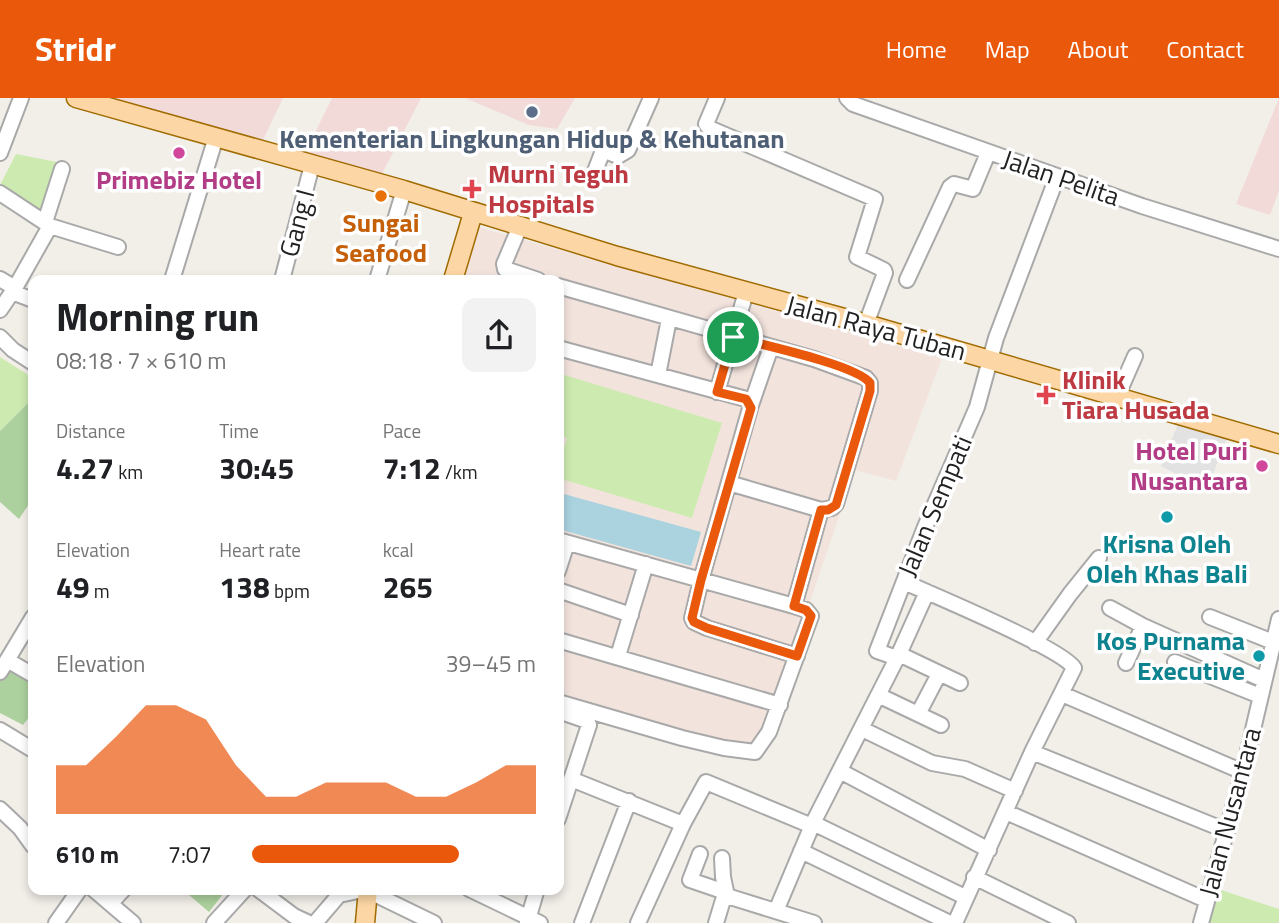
<!DOCTYPE html>
<meta charset="utf-8">
<style>
:root{--surface:#fff;--page:#f2f2f2;--text:#202124;--muted:#757577;--accent:#ea580c}
body{margin:0;font-family:"Titillium Web",sans-serif;background:var(--page);color:var(--text);height:100vh;display:flex;flex-direction:column;font-size:26px;white-space:nowrap}
*{box-sizing:border-box;margin:0}
p{font-size:23px;color:var(--muted)}
.icon{flex:none;width:38px;height:38px;fill:none;stroke:currentColor;stroke-width:2;stroke-linecap:round;stroke-linejoin:round}
.map{position:relative;flex:1;overflow:hidden}
.details{position:absolute;left:28px;top:177px;width:536px;height:620px;display:flex;flex-direction:column;background:var(--surface);border-radius:14px;box-shadow:0 4px 10px #0003}
.details>*{flex:none}
.pin{position:absolute;display:grid;place-items:center;width:60px;height:60px;color:#fff;margin:-30px;border:4px solid #fff;border-radius:50%;box-shadow:0 2px 7px #0007}
.round{display:grid;place-items:center;flex:none;width:74px;height:74px;border-radius:14px;background:var(--page)}
.headline{display:flex;align-items:center;justify-content:space-between;height:119px;padding:0 28px}
h1{font-size:38px;font-weight:700;line-height:52px}
.stats{display:grid;grid-template-columns:repeat(3,1fr);gap:10px;height:119px;padding:7px 28px}
.stats div{display:grid;align-content:center}
.stats b{font-size:30px;font-weight:700}
.stats small{font-size:19px;font-weight:400}
.stats p{font-size:19px}
.chart{height:196px;padding:14px 28px}
.chart p{display:flex;justify-content:space-between}
.chart svg{width:100%;height:126px;margin-top:7px;fill:var(--accent);opacity:.7}
ul{padding:0 28px;list-style:none;font-size:23px}
li{display:grid;grid-template-columns:112px 84px 1fr;align-items:center;height:52px}
li i{height:18px;border-radius:9px;background:var(--accent)}
header{display:flex;align-items:center;gap:42px;box-sizing:border-box;height:98px;padding:0 35px;background:var(--accent);color:#fff}
header strong{font-size:33px}
nav{display:flex;gap:38px;margin-inline-start:auto;font-size:24px}
.map>svg:first-child{display:block}
</style>
<header>
<strong>Stridr</strong>
<nav><a>Home</a><a>Map</a><a>About</a><a>Contact</a></nav>
</header>
<div class="map">
<svg width="1279" height="825" viewBox="0 0 1279 825">
<rect width="100%" height="100%" fill="#f2efe9"/>
<path fill="#f2dad9" d="M113 0H283L263 42Z
M332 0H421L381 78 304 57Z
M465 0H575L557 31 529 27Z
M1279 0V93L1270 117 1236 106Z"/>
<path fill="#f3e3dd" d="M471 127 942 260 896 383 855 372 757 659 558 607V182H453Z"/>
<path fill="#cdebb0" d="M16 56 57 64 42 117 0 92V87Z
M0 259 33 280V300L0 333Z
M558 275 722 325 692 420 558 380V369L567 340 558 336Z
M1215 790 1279 811V825H1205Z"/>
<path fill="#add19e" d="M33 300V400L19 421 0 404V333Z
M8 566 33 581V614L23 627 0 615V579Z
M182 791H227L209 814Z"/>
<path fill="#e2e2e2" d="M1180 321 1228 337 1208 389 1204 390 1161 368Z"/>
<path fill="#aad3df" d="M564 396 701 434 691 468 558 431V416Z"/>
<g fill="none" stroke-linecap="round" stroke-linejoin="round">
<defs>
<path id="minor" d="M717 0 706 26 709 30 875 101 857 159 884 172 885 175 866 226
M847 0 853 6 1142 108 1279 151
M0 55 21 0
M592 81 602 55 605 53 618 58 628 52 651 0
M0 95 50 128 118 149
M45 124 62 71
M520 128 504 166 505 171 538 182
M0 181 15 190 0 212
M172 182 216 39
M282 182 312 67
M377 182 404 92
M907 182 950 89 954 86 973 91 988 55
M558 188 814 261 866 280 870 285V293L836 406 832 410 821 412 729 385
M15 190 50 128
M12 194 33 202
M0 239 13 252 33 265
M771 249 751 307 701 482 692 520 694 524 707 530 797 558
M558 250 746 301 751 307
M658 277 669 221
M717 294 746 194
M1117 299 1135 258
M558 442 794 508 806 512 811 518 769 634 755 654 724 650 682 640 558 604
M558 473 567 445
M904 484C931 496 1063 551 1074 570L1032 654 955 825
M558 492 631 517
M794 508 821 412
M1110 510 1143 528 1264 582
M1210 519 1273 544
M558 542 780 607
M1035 545 1070 496 1099 460
M899 556 927 494
M618 558 646 466
M7 562 33 577
M1175 564 1260 598
M1126 565 1143 528
M0 574 33 519
M960 585 899 556 897 560 877 553 925 429 977 309 996 240 1057 79
M1062 596 1243 674
M878 597 941 627
M918 616 939 576
M862 631 932 665 965 671 1015 693
M0 632 33 652
M1032 654 1227 733
M840 673 989 752
M571 681 683 726
M0 711 20 730 33 748
M1006 714 1206 802
M558 721 589 627 587 623 564 615
M813 725 965 799
M801 753 950 825
M700 756 690 782 725 794
M722 760 723 779 727 798
M974 779 1068 825
M93 791 133 825
M258 791 294 818 309 825
M469 791 540 825
M368 793 434 825
M727 798 814 825
M111 805 124 791
M776 813 813 725 897 560
M56 825 80 791
M214 825 245 791
M315 825 339 797 367 791
M527 825 537 791
M582 825 629 703
M638 825 683 726 706 684 812 728
M716 825 723 802 727 798
M1201 825 1243 674 1279 521"/>
<path id="major" d="M76 0 404 92 617 158 866 226 1279 346
M453 182 473 115
M365 825 368 791"/>
</defs>
<use href="#minor" stroke="#a9a9a9" stroke-width="18"/>
<use href="#major" stroke="#a06b00" stroke-width="21"/>
<use href="#minor" stroke="#fff" stroke-width="14"/>
<use href="#major" stroke="#fcd6a4" stroke-width="18"/>
</g>
<g fill="none" stroke-linecap="round" stroke-linejoin="round">
<defs>
<path id="route" d="M733 239C759 246 857 267 870 285V293L836 407 828 412H821L794 508 806 512 811 518 797 558 707 530 694 524 692 520 701 482 751 310 746 301 717 294Z"/>
</defs>
<use href="#route" stroke="#fff" stroke-width="14"/>
<use href="#route" stroke="#ea580c" stroke-width="9"/>
</g>
<circle fill="#5c6f8a" stroke="#fff" stroke-width="2.5" cx="532" cy="14" r="7"/>
<g fill="#d1479c" stroke="#fff" stroke-width="2.5">
<circle cx="179" cy="55" r="7"/>
<circle cx="1262" cy="368" r="7"/>
</g>
<g fill="#e0444e" stroke="#fff" stroke-width="2.5">
<path d="M468.5 80.5h7v7h7v7h-7v7h-7v-7h-7v-7h7z"/>
<path d="M1042.5 286.5h7v7h7v7h-7v7h-7v-7h-7v-7h7z"/>
</g>
<circle fill="#e8710a" stroke="#fff" stroke-width="2.5" cx="381" cy="98" r="7"/>
<g fill="#0f9aa8" stroke="#fff" stroke-width="2.5">
<circle cx="1167" cy="419" r="7"/>
<circle cx="1259" cy="558" r="7"/>
</g>
<g text-anchor="middle" stroke-width="7" stroke-linejoin="round" paint-order="stroke">
<g font-size="26" font-weight="bold" fill="#4e5e75" stroke="#fff">
<text x="532" y="50">Kementerian Lingkungan Hidup &amp; Kehutanan</text>
</g>
<g font-size="26" font-weight="bold" fill="#be3a42" stroke="#fff" text-anchor="start">
<text x="488" y="85">Murni Teguh<tspan x="488" dy="30">Hospitals</tspan></text>
<text x="1062" y="291">Klinik<tspan x="1062" dy="30">Tiara Husada</tspan></text>
</g>
<g font-size="26" fill="#222" stroke="#fff">
<text transform="translate(1061 80) rotate(19)" y="9">Jalan Pelita</text>
<text transform="translate(297 125) rotate(-75)" y="9">Gang I</text>
<text transform="translate(876 230) rotate(15)" y="9">Jalan Raya Tuban</text>
<text transform="translate(935 408) rotate(-67)" y="9">Jalan Sempati</text>
<text transform="translate(1230 714) rotate(-75)" y="9">Jalan Nusantara</text>
</g>
<g font-size="26" font-weight="bold" fill="#b23c85" stroke="#fff">
<text x="179" y="91">Primebiz Hotel</text>
<text x="1248" y="362" text-anchor="end">Hotel Puri<tspan x="1248" dy="30">Nusantara</tspan></text>
</g>
<g font-size="26" font-weight="bold" fill="#c56008" stroke="#fff">
<text x="381" y="134">Sungai<tspan x="381" dy="30">Seafood</tspan></text>
</g>
<g font-size="26" font-weight="bold" fill="#0d838f" stroke="#fff">
<text x="1167" y="455">Krisna Oleh<tspan x="1167" dy="30">Oleh Khas Bali</tspan></text>
<text x="1245" y="552" text-anchor="end">Kos Purnama<tspan x="1245" dy="30">Executive</tspan></text>
</g>
</g>
</svg>
<div class="pin" style="left:733px;top:239px;background:#1e9e55"><svg class="icon" aria-label="arrive" viewBox="0 0 24 24"><path d="M6 21V4h12l-3 4 3 4H6"/></svg></div>
<section class="details">
<div class="headline"><div><h1>Morning run</h1><p>08:18 · 7 × 610 m</p></div><a class="round"><svg class="icon" aria-label="share" viewBox="0 0 24 24"><path d="M12 15V3M7 8l5-5 5 5M5 13v7h14v-7"/></svg></a></div>
<div class="stats">
<div><p>Distance</p><b>4.27<small> km</small></b></div>
<div><p>Time</p><b>30:45</b></div>
<div><p>Pace</p><b>7:12<small> /km</small></b></div>
</div>
<div class="stats">
<div><p>Elevation</p><b>49<small> m</small></b></div>
<div><p>Heart rate</p><b>138<small> bpm</small></b></div>
<div><p>kcal</p><b>265</b></div>
</div>
<div class="chart"><p><span>Elevation</span>39–45 m</p>
<svg viewBox="0 0 160 44" preserveAspectRatio="none"><path d="M0 44V27L10 27L20 17L30 6L40 6L50 11L60 27L70 38L80 38L90 33L100 33L110 33L120 38L130 38L140 33L150 27L160 27V44z"/></svg>
</div>
<ul>
<li><b>610 m</b>7:07<i style="width:73%"></i></li>
</ul>
</section>
</div>
